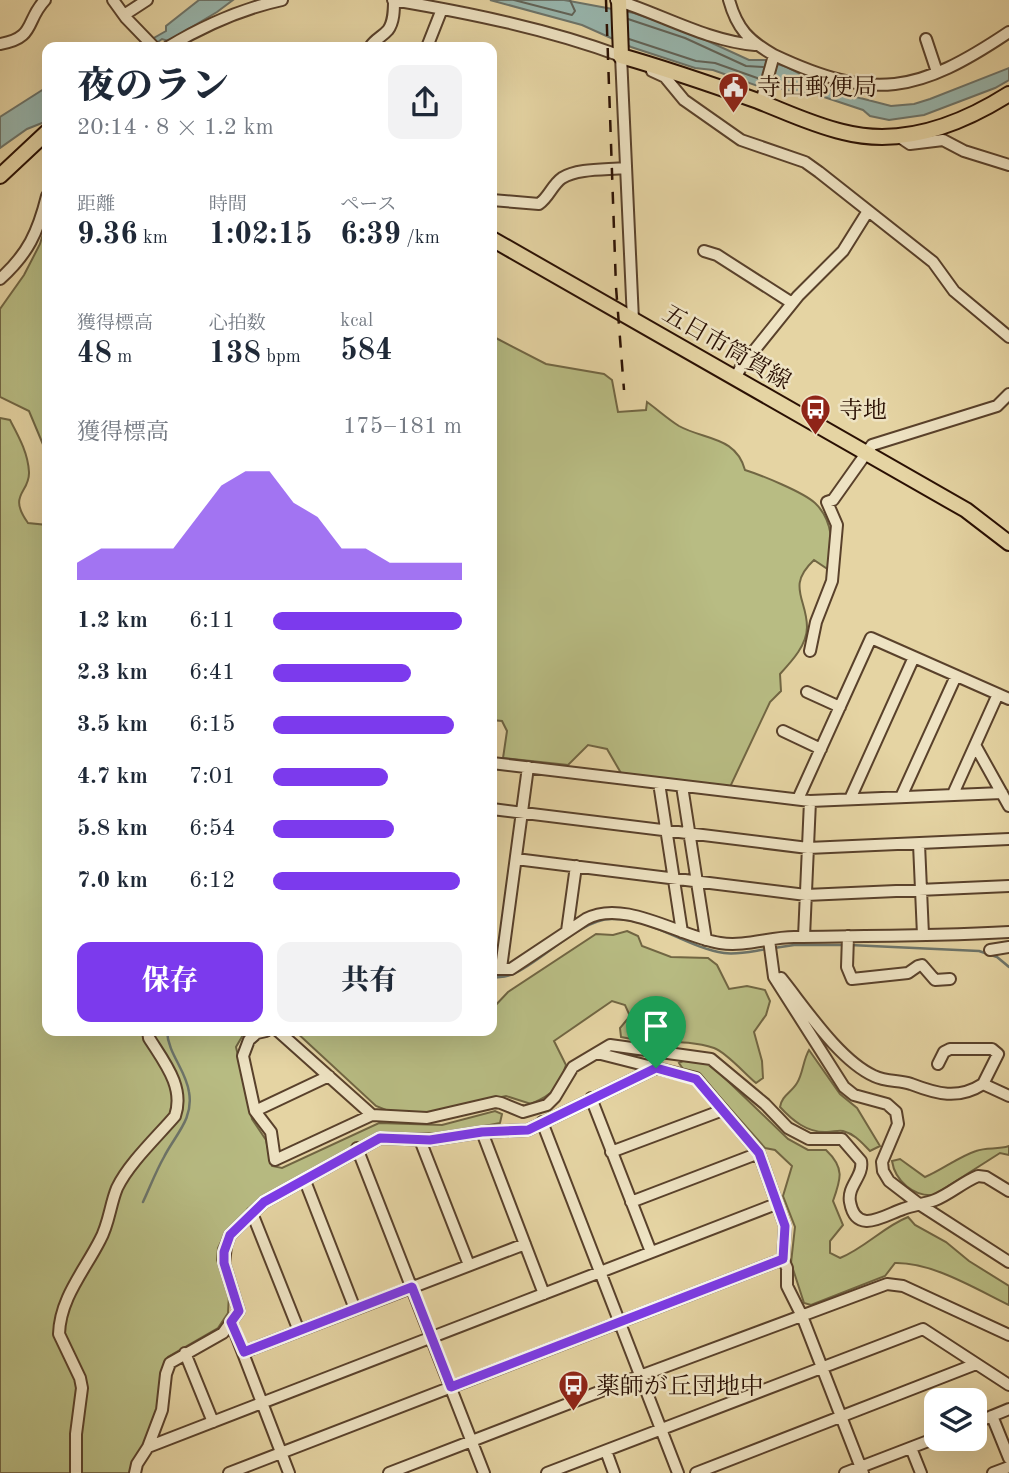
<!DOCTYPE html>
<html lang="ja">
<meta charset="utf-8">
<style>
:root{--surface:#fff;--page:#f2f2f3;--text:#1f2937;--muted:#747a83;--accent:#7c3aed}
body{margin:0;font-family:"Old Standard TT","Noto Serif JP",serif;background:var(--page);color:var(--text);height:100vh;display:flex;flex-direction:column;font-size:26px;white-space:nowrap}
*{box-sizing:border-box;margin:0}
p{font-size:23px;color:var(--muted)}
.icon{flex:none;width:38px;height:38px;fill:none;stroke:currentColor;stroke-width:2;stroke-linecap:round;stroke-linejoin:round}
.map{position:relative;flex:1;overflow:hidden}
.sheet{position:absolute;left:42px;top:42px;width:455px;height:994px;display:flex;flex-direction:column;background:var(--surface);border-radius:14px;box-shadow:0 7px 28px #0002}
.sheet>*{flex:none}
.fabs{position:absolute;left:924px;top:1388px;display:grid;gap:14px}
.fabs a{display:grid;place-items:center;width:63px;height:63px;border-radius:14px;background:var(--surface);box-shadow:0 7px 28px #0002;font-size:35px}
.pin{position:absolute;display:grid;place-items:center;width:60px;height:60px;color:#fff;margin:-72px -30px;border-radius:50% 50% 50% 0;rotate:-45deg;box-shadow:0 0 7px #0007}
.pin .icon{rotate:45deg}
.round{display:grid;place-items:center;flex:none;width:74px;height:74px;border-radius:14px;background:var(--page)}
.head{display:flex;align-items:center;justify-content:space-between;height:119px;padding:0 35px}
h1{font-size:38px;font-weight:800;line-height:52px}
.metrics{display:grid;grid-template-columns:repeat(3,1fr);gap:10px;height:119px;padding:7px 35px}
.metrics div{display:grid;align-content:center}
.metrics b{font-size:30px;font-weight:800}
.metrics small{font-size:19px;font-weight:400}
.metrics p{font-size:19px}
.chart{height:196px;padding:14px 35px}
.chart p{display:flex;justify-content:space-between}
.chart svg{width:100%;height:126px;margin-top:7px;fill:var(--accent);opacity:.7}
.cta{display:flex;gap:14px;margin-top:auto;padding:14px 35px}
.cta a{flex:1;height:80px;border-radius:14px;background:var(--accent);color:#fff;font-size:28px;font-weight:800;line-height:80px;text-align:center}
.cta a+a{background:var(--page);color:var(--text)}
ul{padding:0 35px;list-style:none;font-size:23px}
li{display:grid;grid-template-columns:112px 84px 1fr;align-items:center;height:52px}
li i{height:18px;border-radius:9px;background:var(--accent)}
.map>svg:first-child{display:block}
</style>
<div class="map">
<svg width="1009" height="1473" viewBox="0 0 1009 1473">
<rect width="100%" height="100%" fill="#e5d4a3"/>
<filter id="stains"><feTurbulence type="fractalNoise" baseFrequency=".00286" numOctaves="4"/><feColorMatrix values="0 0 0 0 .2 0 0 0 0 .09 0 0 0 0 .02 0 0 0 .5 -.17"/></filter>
<radialGradient id="worn" r=".72"><stop offset=".6" stop-color="#630" stop-opacity="0"/><stop offset="1" stop-color="#630" stop-opacity=".3"/></radialGradient>
<path fill="#b8bc83" stroke="#716643" stroke-width="2" d="M47 220V454L29 411 0 397V309L24 275 40 244Z
M492 336 546 364 604 374 612 380 618 412 646 410 647 402C658 410 668 419 679 426 704 440 736 436 745 470 761 475 803 492 815 503 833 520 834 547 829 570L814 560C786 586 807 599 807 627 807 645 792 661 780 674L781 691 770 702 730 787 621 773 607 749 588 745 568 765 503 758 507 731 502 721 492 720Z
M0 418 10 420C19 437 28 453 29 472 30 493 7 494 28 523L47 525V1031H249L243 1035 236 1047 252 1119 266 1140 272 1166 282 1168 379 1123 442 1125 495 1111 502 1114 500 1123 448 1133 378 1134 274 1190 253 1204 227 1230 218 1248 217 1260 229 1294 228 1313 218 1328 168 1357 162 1372 157 1410 132 1473H0Z
M627 931 638 936 642 946 671 957 708 958 717 965 729 989 747 986 765 990 770 1001 766 1015 754 1032 762 1061 763 1078 756 1083C745 1074 726 1052 714 1048 683 1038 652 1044 621 1037L620 1028 630 1016 625 1005 612 1001 554 1041 566 1065C558 1089 554 1094 531 1104L506 1096 431 1112H391L376 1106 295 1031H492V1009L508 992 596 934 613 935Z
M809 1050 840 1094 857 1108 880 1146 870 1151C862 1143 855 1134 843 1131 838 1130 833 1132 827 1132 807 1133 792 1120 780 1107 782 1095 791 1093 797 1083 803 1074 803 1060 809 1050Z
M685 1060 708 1062 788 1139 808 1150H826C845 1168 841 1179 833 1201L843 1225 830 1241V1253L840 1258C865 1248 883 1227 908 1217L915 1225 946 1242 969 1261 1009 1286V1305C976 1289 932 1262 895 1263L885 1276 811 1305 804 1303 791 1263 795 1227 783 1196 792 1166 775 1150 765 1148 700 1075 685 1072 679 1063Z
M1009 1146V1155L1000 1153 934 1195C914 1197 895 1181 892 1161L900 1159 925 1177C942 1170 958 1157 976 1151 987 1147 998 1150 1009 1146Z"/>
<path fill="#98b7af" stroke="#6c746a" stroke-width="2" d="M199 0H233L217 12 168 41 162 39 151 47H138L166 31V26Z
M490 0H564L634 13 688 32 749 60H765L787 67 833 91 891 106 914 104 930 99 1009 68V80L995 88 924 115 889 120 870 116 863 110 815 94 796 93 776 87 766 89 713 70 695 68 631 47 582 25Z
M47 87V121L27 129 0 148V117Z"/>
<g fill="none" stroke-linecap="round" stroke-linejoin="round">
<path stroke="#616459" stroke-width="2" d="M514 0 572 15 575 11 570 0
M628 19 685 38 746 66 763 67
M629 39 696 61 715 63 760 79"/>
<path stroke="#6c746a" stroke-width="2.5" d="M850 945 979 951 997 957 1009 967
M774 948 794 945H844
M492 978C498 977 507 977 513 974 541 962 581 919 611 919 651 917 685 947 724 953 738 955 753 951 767 949
M143 1202C150 1187 156 1171 164 1157 175 1135 194 1119 189 1092 186 1070 168 1054 167 1031"/>
<defs>
<path id="minor" d="M113 0 126 18 154 47
M393 0C470 13 548 29 621 56L633 320
M616 0C661 14 707 41 755 45
M729 0C737 29 749 41 774 55L761 102
M124 15 147 0
M926 39 937 72
M0 44C36 38 25 21 45 0
M168 47C205 25 240 9 282 0
M370 47C375 39 382 37 388 30 394 22 394 10 394 0
M427 47 442 9
M774 55C874 102 918 93 1009 32
M652 71 665 77 684 100 741 140 805 162 819 172 933 262 954 291 1009 337
M898 136 910 144 943 140 964 151 1009 165
M492 200 539 204C549 197 552 185 562 178 578 168 607 170 625 168
M704 251 717 255 792 303
M0 279C28 254 38 232 47 196
M735 379 741 367 798 296 843 251 868 211
M810 651 816 622 832 581 837 525 827 502 833 500 872 445 997 406 1009 394
M807 692 840 707
M783 731 821 749
M975 745 1009 806
M492 763 810 801 1002 793
M659 783 682 932
M682 786 706 940
M953 794 998 694
M901 797 956 676
M798 799 871 638 1009 699
M850 799 914 657
M492 809 808 848 1009 839
M919 844 923 935
M516 859 806 895 1009 886
M567 931 576 866
M848 936 847 967 852 979 908 973 918 966 922 965 935 980 950 979
M804 937 810 801
M769 940 774 977 844 1087 854 1095 887 1104 896 1112 898 1124 882 1162 883 1171 889 1181 919 1204 1009 1262
M990 950 1009 947
M501 968 528 767
M492 969H511L586 919C624 898 680 937 720 943 745 947 770 937 794 937 866 936 938 936 1009 932
M781 978C806 1009 839 1060 874 1076 886 1082 899 1080 911 1084 937 1094 958 1100 983 1084L998 1054 992 1049H950L944 1052 938 1064
M266 1031 257 1033 249 1040 243 1056 255 1111 271 1132 275 1160 372 1115 427 1118 496 1102 501 1103 523 1112 547 1105 555 1097 573 1067 610 1045 711 1059 765 1104 788 1128 809 1139H842L861 1161C864 1176 847 1186 850 1202 856 1236 885 1215 903 1209 913 1205 925 1204 935 1200 950 1194 963 1182 978 1176L986 1177 1009 1191
M278 1031 372 1115
M597 1053 656 1068
M983 1084 1009 1096
M591 1098 651 1252
M255 1111 329 1076
M542 1122 678 1473
M482 1132 544 1294
M420 1140 469 1265
M357 1148 484 1473
M611 1152 723 1110
M305 1181 355 1309
M631 1202 759 1153
M252 1213 299 1331
M231 1322 289 1473
M244 1352 525 1244
M185 1353 213 1422
M992 1416 1009 1458
M975 1423 1009 1409
M148 1447 776 1204
M911 1448 921 1473
M606 1451 614 1473
M76 1473V1434L82 1388 80 1378 59 1334C60 1298 85 1270 100 1240 109 1224 110 1205 117 1188 129 1163 157 1137 175 1116 185 1087 164 1062 149 1038L148 1031
M135 1473 137 1464 148 1447 162 1410 166 1374 170 1363 223 1333 239 1311 224 1263 226 1246 230 1235 264 1202 380 1138 430 1140 482 1132 528 1130 656 1068 696 1078 759 1153 785 1226 783 1259 787 1268V1286L802 1316 863 1473
M229 1473 783 1259
M389 1473 640 1376 887 1284 903 1286 1009 1335
M547 1473 923 1329 1009 1385
M696 1473 976 1364
M845 1473 936 1438
M993 1473 1009 1467"/>
<path id="major" d="M619 0 621 56C667 69 713 85 758 101 786 112 813 125 843 132 901 147 960 125 1009 94
M0 176 47 132
M492 239 966 510 1009 543"/>
</defs>
<use href="#minor" stroke="#59412b" stroke-width="14"/>
<use href="#major" stroke="#2a1003" stroke-width="18"/>
<use href="#minor" stroke="#eee3c3" stroke-width="10"/>
<use href="#major" stroke="#e5d4a3" stroke-width="14"/>
<path stroke="#2a1003" stroke-width="2.5" stroke-dasharray="12 12" stroke-linecap="butt" d="M606 0 616 287 624 390"/>
</g>
<g fill="none" stroke-linecap="round" stroke-linejoin="round">
<defs>
<path id="route" d="M656 1068 696 1079 759 1153 785 1226 783 1259 451 1387 412 1287 244 1352 231 1322 239 1311 224 1263V1252L230 1235 264 1202 380 1138 430 1140 482 1132 528 1130Z"/>
</defs>
<use href="#route" stroke="#fff" stroke-width="14"/>
<use href="#route" stroke="#7c3aed" stroke-width="9"/>
</g>
<defs>
<symbol id="civic-pin" viewBox="-11 -11 22 30"><path d="M0 17L-7.5 6A9.5 9.5 0 1 1 7.5 6Z" fill="#8f2418" stroke="#eee3c3"/><path d="M-.6-6.5H3V-4.5H.6V-3L4-1V1h2V6H-6V1h2V-1L-.6-3ZM-1.2 2.5V6h2.4V2.5Z" fill="#fff"/></symbol>
<symbol id="bus-pin" viewBox="-11 -11 22 30"><path d="M0 17L-7.5 6A9.5 9.5 0 1 1 7.5 6Z" fill="#8f2418" stroke="#eee3c3"/><path d="M-5-6H5V4H4V6H2V4H-2V6H-4V4H-5ZM-3.5-4V0h7V-4ZM-3.5 1.2v1.5H-2V1.2ZM2 1.2v1.5H3.5V1.2Z" fill="#fff"/></symbol>
</defs>
<g fill-rule="evenodd">
<use href="#civic-pin" x="716" y="70" width="35" height="47"/>
<use href="#bus-pin" x="798" y="392" width="35" height="47"/>
<use href="#bus-pin" x="556" y="1368" width="35" height="47"/>
</g>
<g text-anchor="middle" stroke-width="5" stroke-linejoin="round" paint-order="stroke">
<g font-size="24" fill="#2a1003" stroke="#eee3c3" text-anchor="start">
<text x="757" y="95">寺田郵便局</text>
<text x="839" y="418">寺地</text>
<text x="596" y="1394">薬師が丘団地中</text>
</g>
<g font-size="24" fill="#2a1003" stroke="#eee3c3">
<text transform="translate(727 347) rotate(30)" y="8">五日市筒賀線</text>
</g>
</g>
<rect width="100%" height="100%" filter="url(#stains)"/>
<rect width="100%" height="100%" fill="url(#worn)"/>
</svg>
<div class="fabs">
<a><svg class="icon" aria-label="layers" viewBox="0 0 24 24"><path d="M12 4l9 5-9 5-9-5zM3 14l9 5 9-5"/></svg></a>
</div>
<div class="pin" style="left:656px;top:1068px;background:#1e9e55"><svg class="icon" aria-label="arrive" viewBox="0 0 24 24"><path d="M6 21V4h12l-3 4 3 4H6"/></svg></div>
<section class="sheet">
<div class="head"><div><h1>夜のラン</h1><p>20:14 · 8 × 1.2 km</p></div><a class="round"><svg class="icon" aria-label="share" viewBox="0 0 24 24"><path d="M12 15V3M7 8l5-5 5 5M5 13v7h14v-7"/></svg></a></div>
<div class="metrics">
<div><p>距離</p><b>9.36<small> km</small></b></div>
<div><p>時間</p><b>1:02:15</b></div>
<div><p>ペース</p><b>6:39<small> /km</small></b></div>
</div>
<div class="metrics">
<div><p>獲得標高</p><b>48<small> m</small></b></div>
<div><p>心拍数</p><b>138<small> bpm</small></b></div>
<div><p>kcal</p><b>584</b></div>
</div>
<div class="chart"><p><span>獲得標高</span>175–181 m</p>
<svg viewBox="0 0 160 44" preserveAspectRatio="none"><path d="M0 44V38L10 33L20 33L30 33L40 33L50 22L60 11L70 6L80 6L90 17L100 22L110 33L120 33L130 38L140 38L150 38L160 38V44z"/></svg>
</div>
<ul>
<li><b>1.2 km</b>6:11<i style="width:100%"></i></li>
<li><b>2.3 km</b>6:41<i style="width:73%"></i></li>
<li><b>3.5 km</b>6:15<i style="width:96%"></i></li>
<li><b>4.7 km</b>7:01<i style="width:61%"></i></li>
<li><b>5.8 km</b>6:54<i style="width:64%"></i></li>
<li><b>7.0 km</b>6:12<i style="width:99%"></i></li>
</ul>
<div class="cta"><a>保存</a><a>共有</a></div>
</section>
</div>
